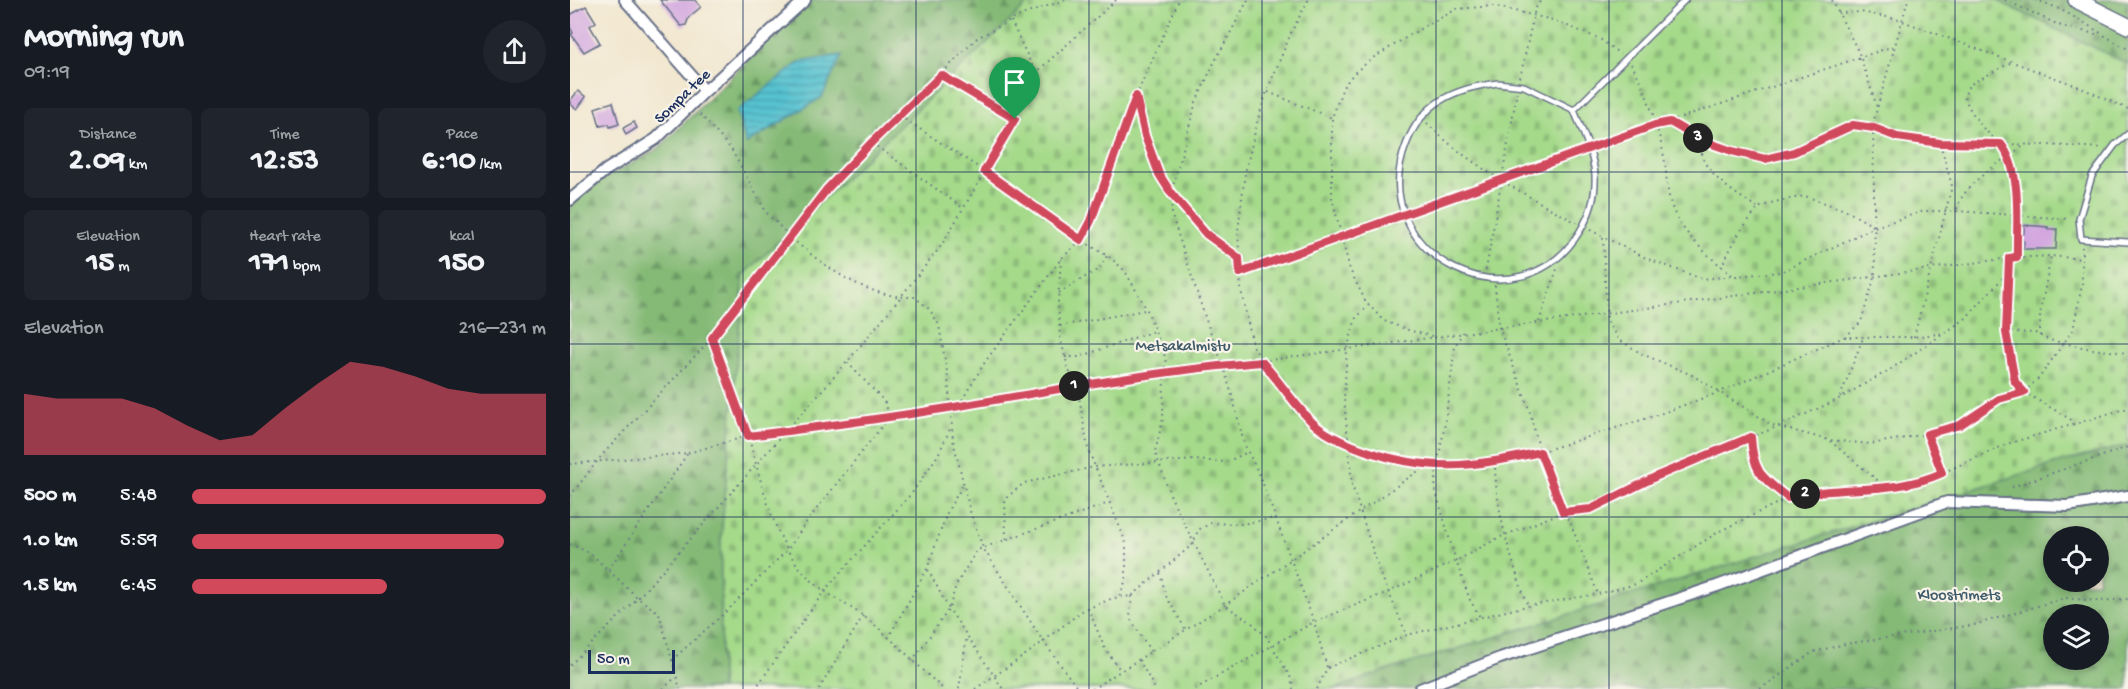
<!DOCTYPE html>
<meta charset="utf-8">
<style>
:root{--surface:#171b24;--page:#20242c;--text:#f1f3f6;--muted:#9ea1a6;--accent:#d1495b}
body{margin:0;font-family:"Gochi Hand",sans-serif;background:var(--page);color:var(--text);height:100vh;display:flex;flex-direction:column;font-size:22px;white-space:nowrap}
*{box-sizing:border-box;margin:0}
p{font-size:20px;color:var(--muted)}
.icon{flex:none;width:33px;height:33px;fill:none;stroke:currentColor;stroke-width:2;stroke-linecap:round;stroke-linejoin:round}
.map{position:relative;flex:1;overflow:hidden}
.details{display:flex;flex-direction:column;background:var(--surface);width:570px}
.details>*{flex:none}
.tools{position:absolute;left:1473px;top:526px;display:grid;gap:12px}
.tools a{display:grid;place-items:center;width:66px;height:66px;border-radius:50%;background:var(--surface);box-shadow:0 3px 9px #0003;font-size:30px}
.scale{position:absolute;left:18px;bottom:15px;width:87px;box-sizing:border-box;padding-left:6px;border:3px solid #1b2f5e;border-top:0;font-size:16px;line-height:21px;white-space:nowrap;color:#1b2f5e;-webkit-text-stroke:4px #f7f3e8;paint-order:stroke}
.pin{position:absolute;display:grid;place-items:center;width:51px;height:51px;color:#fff;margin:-62px -26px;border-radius:50% 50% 50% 0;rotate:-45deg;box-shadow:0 0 6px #0007}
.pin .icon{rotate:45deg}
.km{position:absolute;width:30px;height:30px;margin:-15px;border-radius:50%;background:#222;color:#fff;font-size:16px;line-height:30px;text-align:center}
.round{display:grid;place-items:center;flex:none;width:63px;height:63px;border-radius:32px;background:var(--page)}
.headline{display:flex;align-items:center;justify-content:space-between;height:102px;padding:0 24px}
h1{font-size:33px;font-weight:700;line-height:45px}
.figures{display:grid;grid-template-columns:repeat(3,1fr);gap:9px;height:102px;padding:6px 24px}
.figures div{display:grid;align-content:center;border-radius:9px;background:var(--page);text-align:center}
.figures b{font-size:30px;font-weight:700}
.figures small{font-size:16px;font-weight:400}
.figures p{font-size:16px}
.chart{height:168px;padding:12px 24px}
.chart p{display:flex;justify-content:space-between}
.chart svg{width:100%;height:108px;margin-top:6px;fill:var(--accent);opacity:.7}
ul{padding:0 24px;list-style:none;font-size:20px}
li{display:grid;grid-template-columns:96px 72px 1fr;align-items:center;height:45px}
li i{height:15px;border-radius:8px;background:var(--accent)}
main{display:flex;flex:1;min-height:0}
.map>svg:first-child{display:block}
</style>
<main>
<section class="details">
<div class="headline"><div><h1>Morning run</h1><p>09:19</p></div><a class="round"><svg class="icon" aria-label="share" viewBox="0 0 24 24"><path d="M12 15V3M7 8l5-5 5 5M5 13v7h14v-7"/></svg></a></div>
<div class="figures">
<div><p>Distance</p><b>2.09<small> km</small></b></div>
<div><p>Time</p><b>12:53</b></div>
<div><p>Pace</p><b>6:10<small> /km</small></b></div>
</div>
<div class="figures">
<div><p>Elevation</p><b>15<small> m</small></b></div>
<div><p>Heart rate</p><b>171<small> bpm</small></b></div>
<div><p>kcal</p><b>150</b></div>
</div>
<div class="chart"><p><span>Elevation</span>216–231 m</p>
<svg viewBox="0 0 160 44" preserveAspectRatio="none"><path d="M0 44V19L10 21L20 21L30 21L40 25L50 32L60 38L70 36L80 25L90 15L100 6L110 8L120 12L130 17L140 19L150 19L160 19V44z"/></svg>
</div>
<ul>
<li><b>500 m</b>5:48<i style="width:100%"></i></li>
<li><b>1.0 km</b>5:59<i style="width:88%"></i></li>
<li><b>1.5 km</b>6:45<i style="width:55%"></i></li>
</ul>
</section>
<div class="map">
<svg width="1558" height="689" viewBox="0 0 1558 689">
<defs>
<pattern id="forest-firs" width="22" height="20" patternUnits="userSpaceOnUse" patternTransform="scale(1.5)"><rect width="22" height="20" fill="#84ba76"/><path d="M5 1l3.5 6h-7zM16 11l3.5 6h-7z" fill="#6b9864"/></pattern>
<pattern id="cemetery-stones" width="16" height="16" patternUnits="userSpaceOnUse" patternTransform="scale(1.5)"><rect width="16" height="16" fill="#a5da8a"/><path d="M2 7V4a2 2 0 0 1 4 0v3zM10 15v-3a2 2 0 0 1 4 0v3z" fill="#8dbb7a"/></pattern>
<pattern id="water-rules" width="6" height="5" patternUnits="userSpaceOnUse" patternTransform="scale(1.5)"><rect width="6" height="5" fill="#56c2d0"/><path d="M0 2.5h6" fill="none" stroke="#469eac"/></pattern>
</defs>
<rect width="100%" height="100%" fill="#f7f3e8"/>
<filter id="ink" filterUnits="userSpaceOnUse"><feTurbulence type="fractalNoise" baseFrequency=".0167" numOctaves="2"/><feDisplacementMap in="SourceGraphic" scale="12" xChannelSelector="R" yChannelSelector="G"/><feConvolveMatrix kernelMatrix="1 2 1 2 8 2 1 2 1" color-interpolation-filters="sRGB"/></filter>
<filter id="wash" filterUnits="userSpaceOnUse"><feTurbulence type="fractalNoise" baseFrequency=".008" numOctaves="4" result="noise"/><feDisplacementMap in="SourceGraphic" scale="24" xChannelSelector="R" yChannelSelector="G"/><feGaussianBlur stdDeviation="1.35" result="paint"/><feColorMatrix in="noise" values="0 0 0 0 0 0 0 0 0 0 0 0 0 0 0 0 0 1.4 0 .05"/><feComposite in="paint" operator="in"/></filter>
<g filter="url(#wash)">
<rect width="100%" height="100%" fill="#f2e7cf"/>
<path fill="url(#forest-firs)" stroke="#50746a" stroke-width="1.5" fill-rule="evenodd" d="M243 0H462L174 275 151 540V689H0V205L27 182 88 149 205 33Z
M1426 0H1558V64Z
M1558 445V689H764L815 671 1484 464ZM1484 537H1528V582H1484ZM1484 615H1528V660H1484Z"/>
<path fill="url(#cemetery-stones)" stroke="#608474" stroke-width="1.5" d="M462 0H1426L1558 64V445L1484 464 815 671 764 689H151V540L174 275Z"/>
<path fill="url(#water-rules)" stroke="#387897" stroke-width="1.5" d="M272 55 252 97 176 144 167 111 230 62Z"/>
<g id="blocks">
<path fill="#d2a5df" d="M90 0H125L131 7 119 17 116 25 111 26Z
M16 6 26 22 20 26 30 43 14 52 1 34 3 33 0 27V15Z
M8 91 16 97 7 109 0 104V101Z
M43 102 49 124 40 127 39 124 30 126 25 108Z
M64 122 67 128 56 135 53 128Z
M1454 225 1478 227 1477 229H1487L1486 249H1453L1454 242 1450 237 1454 233Z"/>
</g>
</g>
<g filter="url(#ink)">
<use href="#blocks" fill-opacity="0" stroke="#666f86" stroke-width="1.5"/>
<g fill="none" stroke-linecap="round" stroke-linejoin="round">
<defs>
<path id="service" d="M928 83 954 86 1004 110C1012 131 1023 152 1025 175 1026 195 1020 215 1010 231 949 333 793 256 836 145 852 102 885 88 928 83Z
M1004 110 1115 0
M1558 134 1545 145 1522 176 1509 219 1511 239 1558 242"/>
<path id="minor" d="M55 0 135 91
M0 200 36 170 86 139 135 91 235 0
M850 689 930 658 1147 586 1377 502 1497 506 1558 496"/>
<path id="secondary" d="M1506 0 1558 26"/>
</defs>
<use href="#service" stroke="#666f86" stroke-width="8"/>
<use href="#minor" stroke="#666f86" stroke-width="14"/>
<use href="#secondary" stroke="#666f86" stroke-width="18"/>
<path stroke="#666f86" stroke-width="2" stroke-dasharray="1.5 4.5" stroke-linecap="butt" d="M495 0 452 15 407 38 302 143 257 189 220 237C255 267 297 299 345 297L360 310 369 325 378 378 383 440 400 511 413 548 473 641 508 689
M678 0 644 63 626 102 601 193 602 216 637 323 653 365 664 402 674 444 690 476 744 622 757 668
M738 0 721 33 697 91 688 119 675 173 668 231 671 290 683 346 692 361 744 423 778 445 819 459 867 467 919 463 970 452 1084 416 1150 392 1274 337H1344L1376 333
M1262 0 1289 53 1307 107
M1435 0 1491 26 1530 35
M1465 0C1499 9 1527 33 1558 49
M1268 13 1291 12 1327 19 1507 86 1558 109
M441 21 467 76
M1440 63 1399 85 1394 97 1401 111 1412 127 1435 149 1444 169 1447 257
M1061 64C1076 86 1091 137 1095 163 1097 180 1097 197 1104 212 1115 237 1142 259 1163 276
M371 75 445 119
M950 78 965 9 971 0
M698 92 762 118
M566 96 575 136 589 174 601 193 636 234 669 258
M330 116 414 171 511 240 541 258 555 271 577 310 596 359 594 373 593 419 585 452 601 497 655 605 682 623 696 636 722 680 723 689
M1100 122 1131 140 1162 151 1195 159 1224 152 1283 125 1304 128 1327 137 1370 143 1478 145 1533 148
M857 123C899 166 955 194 1007 223
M1136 142C1117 165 1172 198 1188 208
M302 143 393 208
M1026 146 1324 46
M1387 209C1392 184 1435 159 1455 145
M842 212 1012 151
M1020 230 1078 259 1132 279 1211 272 1305 227 1354 211H1387L1500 219
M1033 238 1037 321 1048 339 1072 354 1122 375 1202 425 1259 440 1301 444 1357 434 1390 425 1429 399 1454 392 1469 378 1503 330 1512 285V247
M1439 258 1435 332 1445 382 1454 392 1505 422
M491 259 488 302 490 337 499 371 507 385 518 449 556 543V580L549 597
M1151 267 1169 233 1188 208 1204 202 1235 196 1275 210 1305 227
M916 270 947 92
M670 273 828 216
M925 285 929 327 959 409 970 452 993 512 1000 522 1028 594
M489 293 530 268 537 256
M799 305 786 318 777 349 774 399 782 485 809 570 837 635
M969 322 987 269
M490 326 575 310
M893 332 885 346 875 424 867 467 865 489 886 561 900 600 910 617
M1435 332 1465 333 1479 340 1521 349 1558 353
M862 336 841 331 814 321 796 302 780 270 762 198V118L773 87 784 73 803 58 850 29 887 9 923 6 983 20 1030 39 1050 54
M1470 336V314L1481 256
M1275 337 1291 322 1305 276 1303 123 1338 0
M1344 337 1382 186 1370 143
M142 338C147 367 164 392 173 419 189 468 200 538 236 575 252 592 273 602 292 615 319 635 348 666 373 689
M495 357H509L584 331
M1270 397 1293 338
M389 405 415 362 491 259 511 240 521 221 566 96 609 0
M1357 434 1372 473
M1181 437C1183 473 1192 477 1218 498
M1260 441 1318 489
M118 453 178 436 379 408 507 385 653 365 692 361 1439 258 1481 256 1512 259
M925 462C925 510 941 559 957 604
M0 464 118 453 38 570
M1442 487 1558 447
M0 496 33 454 142 338 220 237 196 212 161 149 129 113
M436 539 435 499 454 483 524 467 625 460 656 462 678 452
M0 544 20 553 68 598 89 613 110 689
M358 570 379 609 433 689
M590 573 596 596 616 630
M562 596 560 618 581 652
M518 608 535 649 551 671
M318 638 357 569 378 510 393 485
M102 660 161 607 218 549 238 520 320 416 314 401 277 362
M569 660 585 689
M342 661 379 609 386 585 407 550 539 503
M0 665 68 598 277 362 325 304 371 246 436 136 470 69 546 0
M93 689 106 677
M185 689 255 590 342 493 368 455 381 427
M249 689 293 616
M389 689 397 636
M405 689 461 651 512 611 543 598 562 596 623 544 628 530 641 523 671 524 706 518
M522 689 655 605 857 465
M625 689 744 622 818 592 886 561 928 538 993 512 1021 509 1087 476 1209 426 1265 401 1321 369 1395 319 1439 271
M747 689 757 668 837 635 957 606 1028 594 1066 584 1150 531 1214 500 1239 493 1318 489 1363 477 1437 444 1558 408
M1190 689 1243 652 1275 644 1404 625 1495 598 1527 601 1558 599"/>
<use href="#service" stroke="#fff" stroke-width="5"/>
<use href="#minor" stroke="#fff" stroke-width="10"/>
<use href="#secondary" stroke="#fff" stroke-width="15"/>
</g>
</g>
<g fill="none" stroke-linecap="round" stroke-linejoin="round" filter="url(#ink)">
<defs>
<path id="route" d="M371 75 445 119 414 171 511 240 521 221 566 96 575 136 589 174 601 193 636 234 669 258 670 273 1085 125 1100 122 1131 140 1162 151 1195 159 1224 152 1283 125 1304 128 1327 137 1370 143 1431 144C1453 173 1446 223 1447 257L1439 258 1436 332 1445 382 1454 392 1429 399 1390 425 1357 434 1372 473C1321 496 1269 484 1218 498 1192 477 1183 473 1181 437L1087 476 1021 509 993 512 970 452C904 467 860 473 794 450 777 444 755 435 742 422 724 404 709 381 692 362 591 370 490 389 390 406 320 418 249 427 178 436L142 338 257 189 302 142Z"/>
</defs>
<use href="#route" stroke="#fff" stroke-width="12"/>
<use href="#route" stroke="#d1495b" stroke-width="8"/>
</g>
<path fill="none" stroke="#1b2f5e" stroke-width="1.5" stroke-opacity="0.55" d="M173 0V689M346 0V689M519 0V689M692 0V689M866 0V689M1039 0V689M1212 0V689M1385 0V689M0 172H1558M0 344H1558M0 517H1558"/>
<g text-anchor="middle" stroke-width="4.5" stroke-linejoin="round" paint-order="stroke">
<g font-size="16" fill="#1b2f5e" stroke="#f7f3e8">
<text transform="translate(111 95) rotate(-44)" y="6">Sompa tee</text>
</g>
<g font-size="16" fill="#3e5a69" stroke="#f7f3e8">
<text x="613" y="350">Metsakalmistu</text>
<text x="1389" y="599">Kloostrimets</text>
</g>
</g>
</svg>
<div class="tools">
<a><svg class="icon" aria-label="locate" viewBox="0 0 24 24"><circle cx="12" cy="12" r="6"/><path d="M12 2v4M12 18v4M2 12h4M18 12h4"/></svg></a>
<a><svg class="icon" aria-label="layers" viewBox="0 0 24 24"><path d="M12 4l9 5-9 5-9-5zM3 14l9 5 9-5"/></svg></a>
</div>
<div class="scale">50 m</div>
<div class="pin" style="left:445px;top:119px;background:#1e9e55"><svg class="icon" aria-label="arrive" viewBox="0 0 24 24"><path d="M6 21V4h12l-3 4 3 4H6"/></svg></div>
<b class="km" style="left:504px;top:386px">1</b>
<b class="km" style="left:1235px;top:494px">2</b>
<b class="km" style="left:1128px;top:138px">3</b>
</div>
</main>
